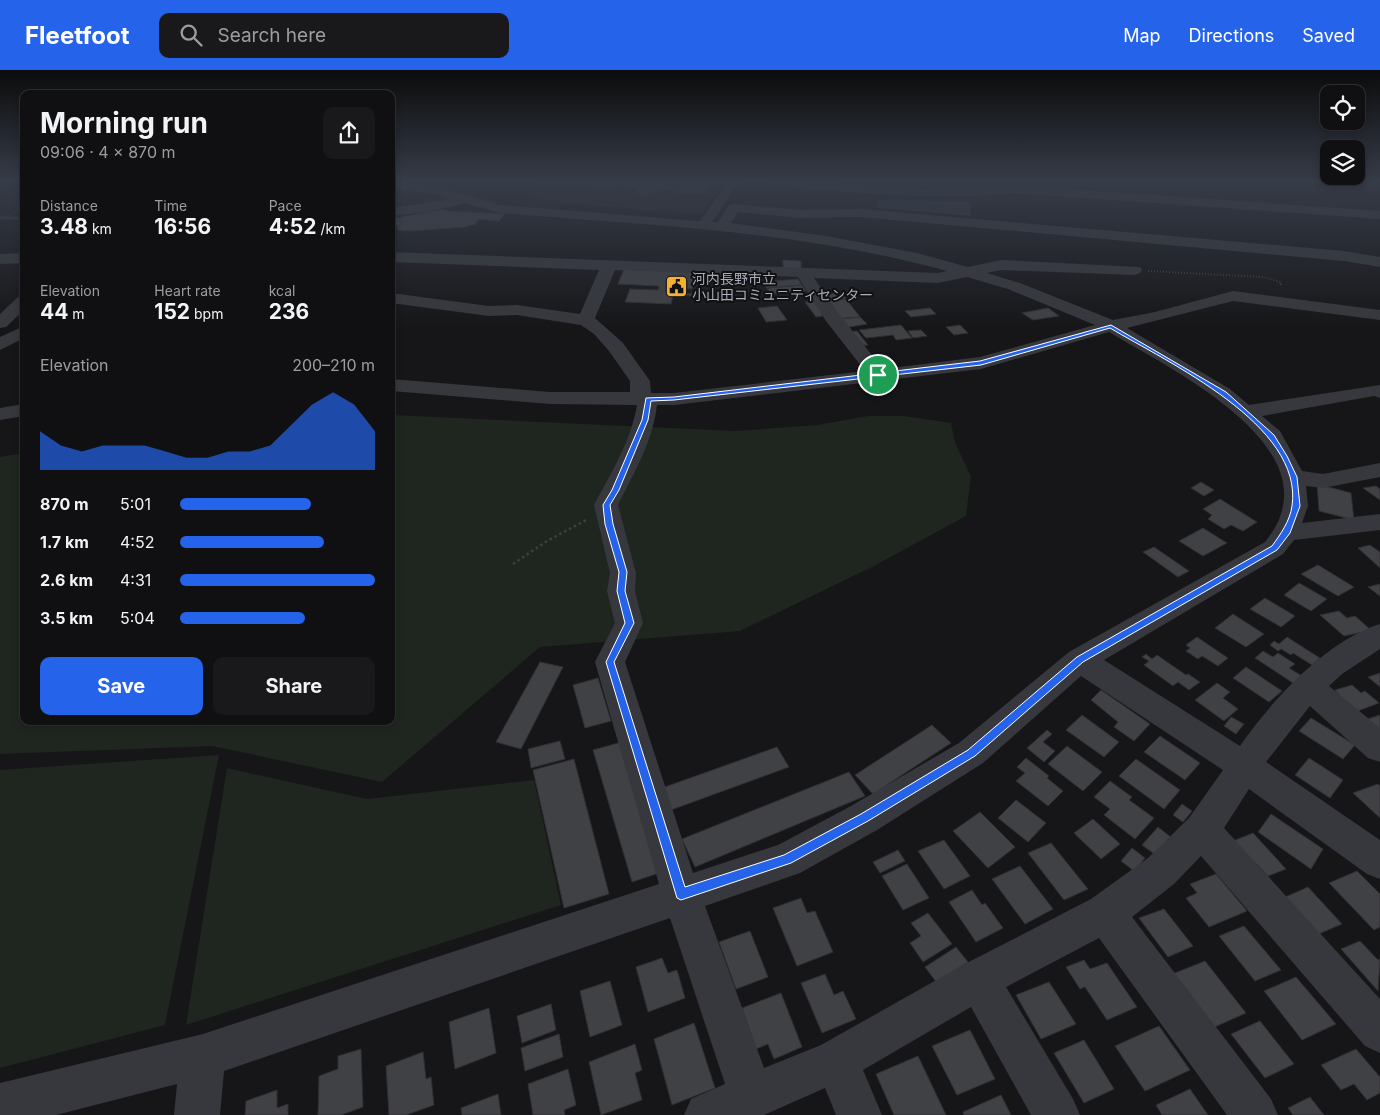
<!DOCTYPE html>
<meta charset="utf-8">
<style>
:root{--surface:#101012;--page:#19191b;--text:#f1f3f6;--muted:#9c9d9f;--line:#303032;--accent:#2563eb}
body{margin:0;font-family:Inter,"Noto Sans JP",sans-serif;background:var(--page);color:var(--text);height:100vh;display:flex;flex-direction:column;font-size:19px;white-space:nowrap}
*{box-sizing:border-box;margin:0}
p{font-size:16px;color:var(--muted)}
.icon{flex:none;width:28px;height:28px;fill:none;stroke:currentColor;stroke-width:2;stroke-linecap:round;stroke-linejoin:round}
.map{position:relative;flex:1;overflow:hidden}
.side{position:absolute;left:20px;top:20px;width:375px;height:635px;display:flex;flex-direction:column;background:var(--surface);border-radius:10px;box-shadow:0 2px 8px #0003,0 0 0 1px var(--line)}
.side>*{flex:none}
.controls{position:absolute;left:1320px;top:15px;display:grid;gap:10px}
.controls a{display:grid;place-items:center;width:45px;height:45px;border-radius:10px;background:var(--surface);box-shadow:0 2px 8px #0003,0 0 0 1px var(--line);font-size:25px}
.pin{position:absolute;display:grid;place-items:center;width:42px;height:42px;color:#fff;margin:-21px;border:2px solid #fff;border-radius:50%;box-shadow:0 1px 5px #0007}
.round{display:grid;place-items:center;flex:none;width:52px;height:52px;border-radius:10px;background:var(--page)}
.headline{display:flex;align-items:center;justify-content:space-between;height:85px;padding:0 20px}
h1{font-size:28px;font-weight:700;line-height:38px}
.figures{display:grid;grid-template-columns:repeat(3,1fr);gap:8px;height:85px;padding:5px 20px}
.figures div{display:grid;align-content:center}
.figures b{font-size:21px;font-weight:700}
.figures small{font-size:14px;font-weight:400}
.figures p{font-size:14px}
.chart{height:140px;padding:10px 20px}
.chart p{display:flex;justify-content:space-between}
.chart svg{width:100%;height:90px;margin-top:5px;fill:var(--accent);opacity:.7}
.cta{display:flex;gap:10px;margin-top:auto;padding:10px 20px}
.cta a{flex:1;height:58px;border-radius:10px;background:var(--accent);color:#fff;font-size:20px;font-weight:700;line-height:58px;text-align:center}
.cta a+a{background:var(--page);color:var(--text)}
ul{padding:0 20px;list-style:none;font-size:16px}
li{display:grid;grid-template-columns:80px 60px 1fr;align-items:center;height:38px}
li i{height:12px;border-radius:6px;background:var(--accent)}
header{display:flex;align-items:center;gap:30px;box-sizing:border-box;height:70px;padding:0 25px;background:var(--accent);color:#fff}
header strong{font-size:24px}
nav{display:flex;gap:28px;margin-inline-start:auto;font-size:18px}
.search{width:350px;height:45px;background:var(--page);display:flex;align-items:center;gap:12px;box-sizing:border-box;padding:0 18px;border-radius:10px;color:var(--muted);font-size:19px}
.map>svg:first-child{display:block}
</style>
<header>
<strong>Fleetfoot</strong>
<div class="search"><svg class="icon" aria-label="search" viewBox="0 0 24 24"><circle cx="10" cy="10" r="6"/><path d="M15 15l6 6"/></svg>Search here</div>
<nav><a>Map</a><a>Directions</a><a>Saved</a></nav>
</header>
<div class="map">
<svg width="1380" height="1045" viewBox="0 0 1380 1045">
<rect width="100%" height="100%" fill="#161618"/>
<path fill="#222225" d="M536 112H724L703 143 692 144 541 131 530 121Z"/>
<path fill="#1e261f" d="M391 345 736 361 817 355 868 346H904L951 353 955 373 971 406 966 446 874 496 740 561 540 577 382 712 212 676 0 684V387L24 383V651H391Z
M219 685 165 955 0 998V700Z
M227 698 367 729 534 710 561 835 186 955Z"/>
<path fill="#2c353c" d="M878 130 970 131 971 146 877 138Z"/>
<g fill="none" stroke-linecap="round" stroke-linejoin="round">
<path stroke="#2c353c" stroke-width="3" d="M0 148H24"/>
</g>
<path fill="#404145" stroke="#303034" d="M587 112H622L616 115 600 118 588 115Z
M643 112H661L667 115 679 116 677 120H663L644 126 637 123 635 119 637 117 625 118 622 115 632 113 638 115Z
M683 112H713L706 123 674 124Z
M444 139 449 141 505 144 499 151 478 149 476 154 465 157 410 161 398 160 397 155 391 156V149Z
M783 190 801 191V200L783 199Z
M624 199 696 202 695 204 701 205 700 211H694L692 219 677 218 676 223 694 224 693 226 673 225 671 234 625 232 630 219 658 220 659 216 618 214Z
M798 209 802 215 767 218 763 212Z
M802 215 806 221 771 224 767 218Z
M842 223 846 229 825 231 821 225Z
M846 229 860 247 836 249 822 231Z
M817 231 828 245 816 247 805 232Z
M777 236 787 250 766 252 758 238Z
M930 238 936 244 911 247 905 241Z
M1048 238 1059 246 1033 250 1022 243Z
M860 247 867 254 843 258 839 249Z
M901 255 912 268 896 270 893 265 866 268 859 260Z
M960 255 968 263 954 265 946 257Z
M921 260 927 266 913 268 908 261Z
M857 261 868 275 857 276 846 262Z
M1201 412 1214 420 1204 426 1191 418Z
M1317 414 1351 423 1354 450 1319 441Z
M1376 416 1380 419V430L1363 418Z
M1220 429 1257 452 1243 461 1231 455 1224 459 1208 449 1212 445 1203 439Z
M1203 458 1227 473 1203 486 1179 471Z
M1370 475 1380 482V498L1358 478Z
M1154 477 1189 501 1178 507 1143 482Z
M1318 495 1354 517 1338 526 1301 504Z
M1299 513 1327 529 1311 541 1284 525Z
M1380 514V526L1368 517Z
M1265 528 1295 546 1281 557 1250 539Z
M1339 541 1347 548 1355 546 1371 560 1344 566 1320 545Z
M1233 544 1264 564 1246 577 1215 558Z
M1197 567 1228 588 1218 596 1202 586 1198 589 1186 581 1190 578 1186 575Z
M1287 567 1301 576 1320 588 1312 595 1293 583 1291 585 1281 579 1278 581 1270 575 1274 571 1279 574Z
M1263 581 1273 587 1278 583 1295 594 1289 598 1302 606 1293 613 1255 588Z
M1146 584 1152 589 1157 585 1186 605 1188 604 1200 612 1189 620 1178 612 1173 616 1144 595 1149 591 1142 587Z
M540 592 563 597 521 679 496 672Z
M1246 597 1282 621 1269 632 1233 608Z
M1380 603V617L1368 607Z
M598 608 611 651 585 658 573 615Z
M1217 613 1230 622 1223 628 1238 639 1224 651 1195 630Z
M1352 615 1361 623 1365 621 1379 633 1355 642 1335 620Z
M1101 620 1150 654 1134 671 1114 657 1118 652 1091 630Z
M1082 645 1119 672 1104 687 1066 660Z
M1380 645V664L1364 650Z
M1231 647 1244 654 1236 664 1224 656Z
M1311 648 1355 675 1343 689 1299 661Z
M932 655 951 673 873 724 855 705Z
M1047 660 1052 664 1043 672 1055 681 1044 692 1027 678Z
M1160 666 1200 693 1185 710 1144 682Z
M560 671 565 689 531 698 528 679Z
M622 672 665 801 632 812 593 680Z
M1067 676 1102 702 1083 721 1048 694Z
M777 677 789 697 671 740 662 718Z
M1026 688 1049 706 1047 708 1063 721 1048 736 1016 711 1025 703 1017 697Z
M1309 688 1343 710 1330 728 1295 705Z
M574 689 609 824 564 838 533 700Z
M1136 689 1180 720 1164 739 1119 706Z
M849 702 865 726 695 797 682 769Z
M1110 711 1132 727 1129 730 1154 748 1135 769 1104 745 1110 739 1094 727Z
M1378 714 1380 716V748L1353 723Z
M1016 730 1046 753 1028 772 998 748Z
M1182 734 1192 741 1183 752 1173 745Z
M980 742 1015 777 988 798 953 761Z
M1271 744 1323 779 1311 799 1258 762Z
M1093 749 1120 774 1101 789 1074 763Z
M1158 757 1172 768 1157 786 1142 775Z
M1253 763 1286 799 1268 806 1257 794 1250 797 1228 773Z
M944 770 970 806 944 819 918 781Z
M1051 773 1088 819 1064 830 1028 783Z
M1132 778 1145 788 1134 801 1121 791Z
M898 780 905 791 880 803 873 792Z
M907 794 929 828 903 840 882 806Z
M1020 796 1053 839 1025 854 992 809Z
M1357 801 1380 824V857L1374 860 1329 813Z
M1216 804 1247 841 1209 857 1186 828 1197 823 1190 814Z
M1308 817 1342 854 1316 865 1283 828Z
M972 820 982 835 985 833 1003 858 976 872 949 832Z
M801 828 807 843 815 841 833 882 797 896 773 838Z
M1164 839 1193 876 1168 887 1139 848Z
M928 843 952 874 923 892 910 873 921 866 911 853Z
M1244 856 1281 900 1255 911 1219 866Z
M750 861 768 907 736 919 719 872Z
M1360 871 1378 890 1380 889 1378 921 1341 879Z
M956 877 968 892 937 913 925 897Z
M662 888 668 903 677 900 685 928 648 942 636 897Z
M1084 890 1090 899 1107 893 1137 937 1107 950 1085 917 1080 919 1066 897Z
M1205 891 1246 943 1210 959 1170 905Z
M825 904 834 925 843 921 856 949 822 963 801 913Z
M1296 907 1336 954 1302 970 1264 921Z
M610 911 622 955 590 967 580 921Z
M1049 912 1076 954 1041 969 1016 925Z
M781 923 802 977 774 989 768 974 756 979 742 938Z
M551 934 556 960 522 973 517 946Z
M489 938 496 983 455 999 449 952Z
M1260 951 1294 994 1265 1008 1231 964Z
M694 953 715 1018 672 1035 654 969Z
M1159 956 1190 1000 1145 1021 1115 976Z
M970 960 995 1009 957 1025 932 976Z
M559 964 563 987 525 1001 521 978Z
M1084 970 1114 1019 1084 1033 1054 983Z
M635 974 642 1000 635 1003 642 1030 601 1045 589 992Z
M361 979 363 1037 341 1045H318L319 1006 338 999V986Z
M1356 979 1380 1007V1023L1367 1030 1354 1014 1341 1020 1321 995Z
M423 982 426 1009 431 1007 434 1035 406 1045H389L386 996Z
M918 986 946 1045H894L876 1004Z
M568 999 576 1035 564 1040 565 1045H533L528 1014Z
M1190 1019 1208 1045H1162L1156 1035Z
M277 1020V1038L288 1034V1045H245L246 1031Z
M498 1024 501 1045H462L461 1038Z
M1001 1025 1011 1045H964L963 1042Z
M1310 1027 1324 1045H1293L1288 1038Z"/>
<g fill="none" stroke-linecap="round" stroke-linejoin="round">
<path stroke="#3d3f44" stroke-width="2" stroke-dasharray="1 2" stroke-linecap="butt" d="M0 147 8 146 24 136
M1148 201 1263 207 1280 212 1281 214 1278 215"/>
<path stroke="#3d3f44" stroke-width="2.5" stroke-dasharray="2.5 3" stroke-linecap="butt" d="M513 494 547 471 588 449"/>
<path fill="#37383d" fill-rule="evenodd" d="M391 112 436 116 500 135 700 151 727 112H739L712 152H718L729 135 734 134 801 140 861 139 1344 181 1380 187V197L1344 191 861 147 801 148 738 142 731 153 826 166 917 183 968 197 1001 190 1140 197 1142 200 1140 203 1134 205 1001 200 987 203 1020 213 1113 250 1155 242 1233 221 1380 240V250L1233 231 1127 258 1230 319 1249 335 1380 315V328L1374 326 1262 346 1280 361 1302 401 1323 404 1380 393V407L1323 418 1306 416 1308 436 1302 453 1380 444V460L1294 470 1283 484 1104 590 1240 676C1272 630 1326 571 1380 554V579L1342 604 1329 616 1380 658V692L1368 688 1310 636 1266 692 1380 770V809L1367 804 1249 719 1224 758 1380 929V983L1365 976 1201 786 1174 814 1132 847 1271 1029 1278 1045H1227L1099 868 1006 917 1073 1029 1080 1045H1031L971 937 863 1000 882 1045H836L825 1018 764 1045H684L691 1029 725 1014 670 848 224 1001 220 1045H174L177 1014 56 1045H0V1013L203 964 659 814 595 592 615 553 607 521 610 503 594 435C611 403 631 371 637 335L550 334 391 321V309L550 322H630V311L609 281 594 264 581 255 517 245 489 246 391 233V223L489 236 517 235 580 244 599 200 391 192V182L938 203 947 201C802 161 649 155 499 143L466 133 426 142 391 146V138L451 129 435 124 391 119ZM615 200 798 207 826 251 865 301 674 323H651L650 311 623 273 595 248ZM967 207 1008 219 1095 255 980 287 883 299 839 244 814 208 938 213ZM1109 262C1170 299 1341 380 1265 472L1069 582 959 673 851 736 778 775 693 803 625 592 643 553 635 521 636 503 618 435C634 403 653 371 657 335H674L981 299ZM1081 606 1223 700 1189 748 1148 788 1091 829 963 895 821 975 764 998 705 836 800 803 877 760 983 693Z
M766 112H816L922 119 1012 115 1380 141V149L1012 123C932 131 852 122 772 116Z
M24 183V193L0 194V184Z
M24 226V240L6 257 0 258V244L18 227Z
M24 256V268L0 280V267Z
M24 334V346L0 350V338Z"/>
</g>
<linearGradient id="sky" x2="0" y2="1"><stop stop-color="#0c0c0d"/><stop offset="0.43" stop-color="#363c48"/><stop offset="1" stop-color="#363c48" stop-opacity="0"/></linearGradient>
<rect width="1380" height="258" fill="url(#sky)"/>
<path fill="#2563eb" stroke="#fff" fill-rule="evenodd" d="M1111 255 1226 322 1274 365 1287 386 1297 407 1300 436 1290 463 1277 480 1083 592 975 686 868 751 791 793 681 830 677 828 606 592 625 553 617 521 619 502 605 454 603 435 612 420 642 350 646 328 674 327 980 291ZM1110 258C1167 292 1304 355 1292 436 1290 451 1280 465 1272 476L1077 587 968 680 861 744 784 785 685 817 614 592 634 553 625 521 627 502 613 454 610 435 619 420 648 350 651 331 674 330 981 295Z"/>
<defs>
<symbol id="civic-square" viewBox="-11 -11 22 22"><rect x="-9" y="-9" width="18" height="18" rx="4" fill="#f2b134" stroke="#111113"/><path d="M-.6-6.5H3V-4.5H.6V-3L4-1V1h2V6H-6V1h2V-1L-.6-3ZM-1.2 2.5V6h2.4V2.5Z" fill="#111"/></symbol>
</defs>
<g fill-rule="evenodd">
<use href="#civic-square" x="664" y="204" width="25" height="25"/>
</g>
<g text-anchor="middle" stroke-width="4" stroke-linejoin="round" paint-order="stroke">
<g font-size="14" fill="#a8adb8" stroke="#111113" text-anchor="start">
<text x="692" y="214">河内長野市立<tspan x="692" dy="16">小山田コミュニティセンター</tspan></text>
</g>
</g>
</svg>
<div class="controls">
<a><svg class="icon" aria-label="locate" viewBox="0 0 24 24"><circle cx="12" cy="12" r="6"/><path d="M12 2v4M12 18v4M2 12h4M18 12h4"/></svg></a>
<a><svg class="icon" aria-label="layers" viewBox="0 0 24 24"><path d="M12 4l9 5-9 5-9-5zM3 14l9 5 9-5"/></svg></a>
</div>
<div class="pin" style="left:878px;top:305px;background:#1e9e55"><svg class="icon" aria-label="arrive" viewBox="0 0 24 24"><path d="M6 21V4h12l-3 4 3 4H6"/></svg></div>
<section class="side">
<div class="headline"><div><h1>Morning run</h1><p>09:06 · 4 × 870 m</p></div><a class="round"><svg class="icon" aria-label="share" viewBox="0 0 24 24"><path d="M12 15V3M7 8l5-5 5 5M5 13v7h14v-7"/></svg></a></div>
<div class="figures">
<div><p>Distance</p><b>3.48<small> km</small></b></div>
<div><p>Time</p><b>16:56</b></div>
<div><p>Pace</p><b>4:52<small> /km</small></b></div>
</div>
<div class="figures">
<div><p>Elevation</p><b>44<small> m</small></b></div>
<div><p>Heart rate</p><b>152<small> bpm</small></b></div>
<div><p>kcal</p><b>236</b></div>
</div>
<div class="chart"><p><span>Elevation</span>200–210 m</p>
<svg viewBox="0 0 160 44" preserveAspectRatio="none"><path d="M0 44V25L10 32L20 35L30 32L40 32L50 32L60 35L70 38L80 38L90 35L100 35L110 32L120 22L130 12L140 6L150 12L160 25V44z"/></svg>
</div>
<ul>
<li><b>870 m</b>5:01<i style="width:67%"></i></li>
<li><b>1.7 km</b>4:52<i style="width:74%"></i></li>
<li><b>2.6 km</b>4:31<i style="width:100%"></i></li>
<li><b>3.5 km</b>5:04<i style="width:64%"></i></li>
</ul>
<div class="cta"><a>Save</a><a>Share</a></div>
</section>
</div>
